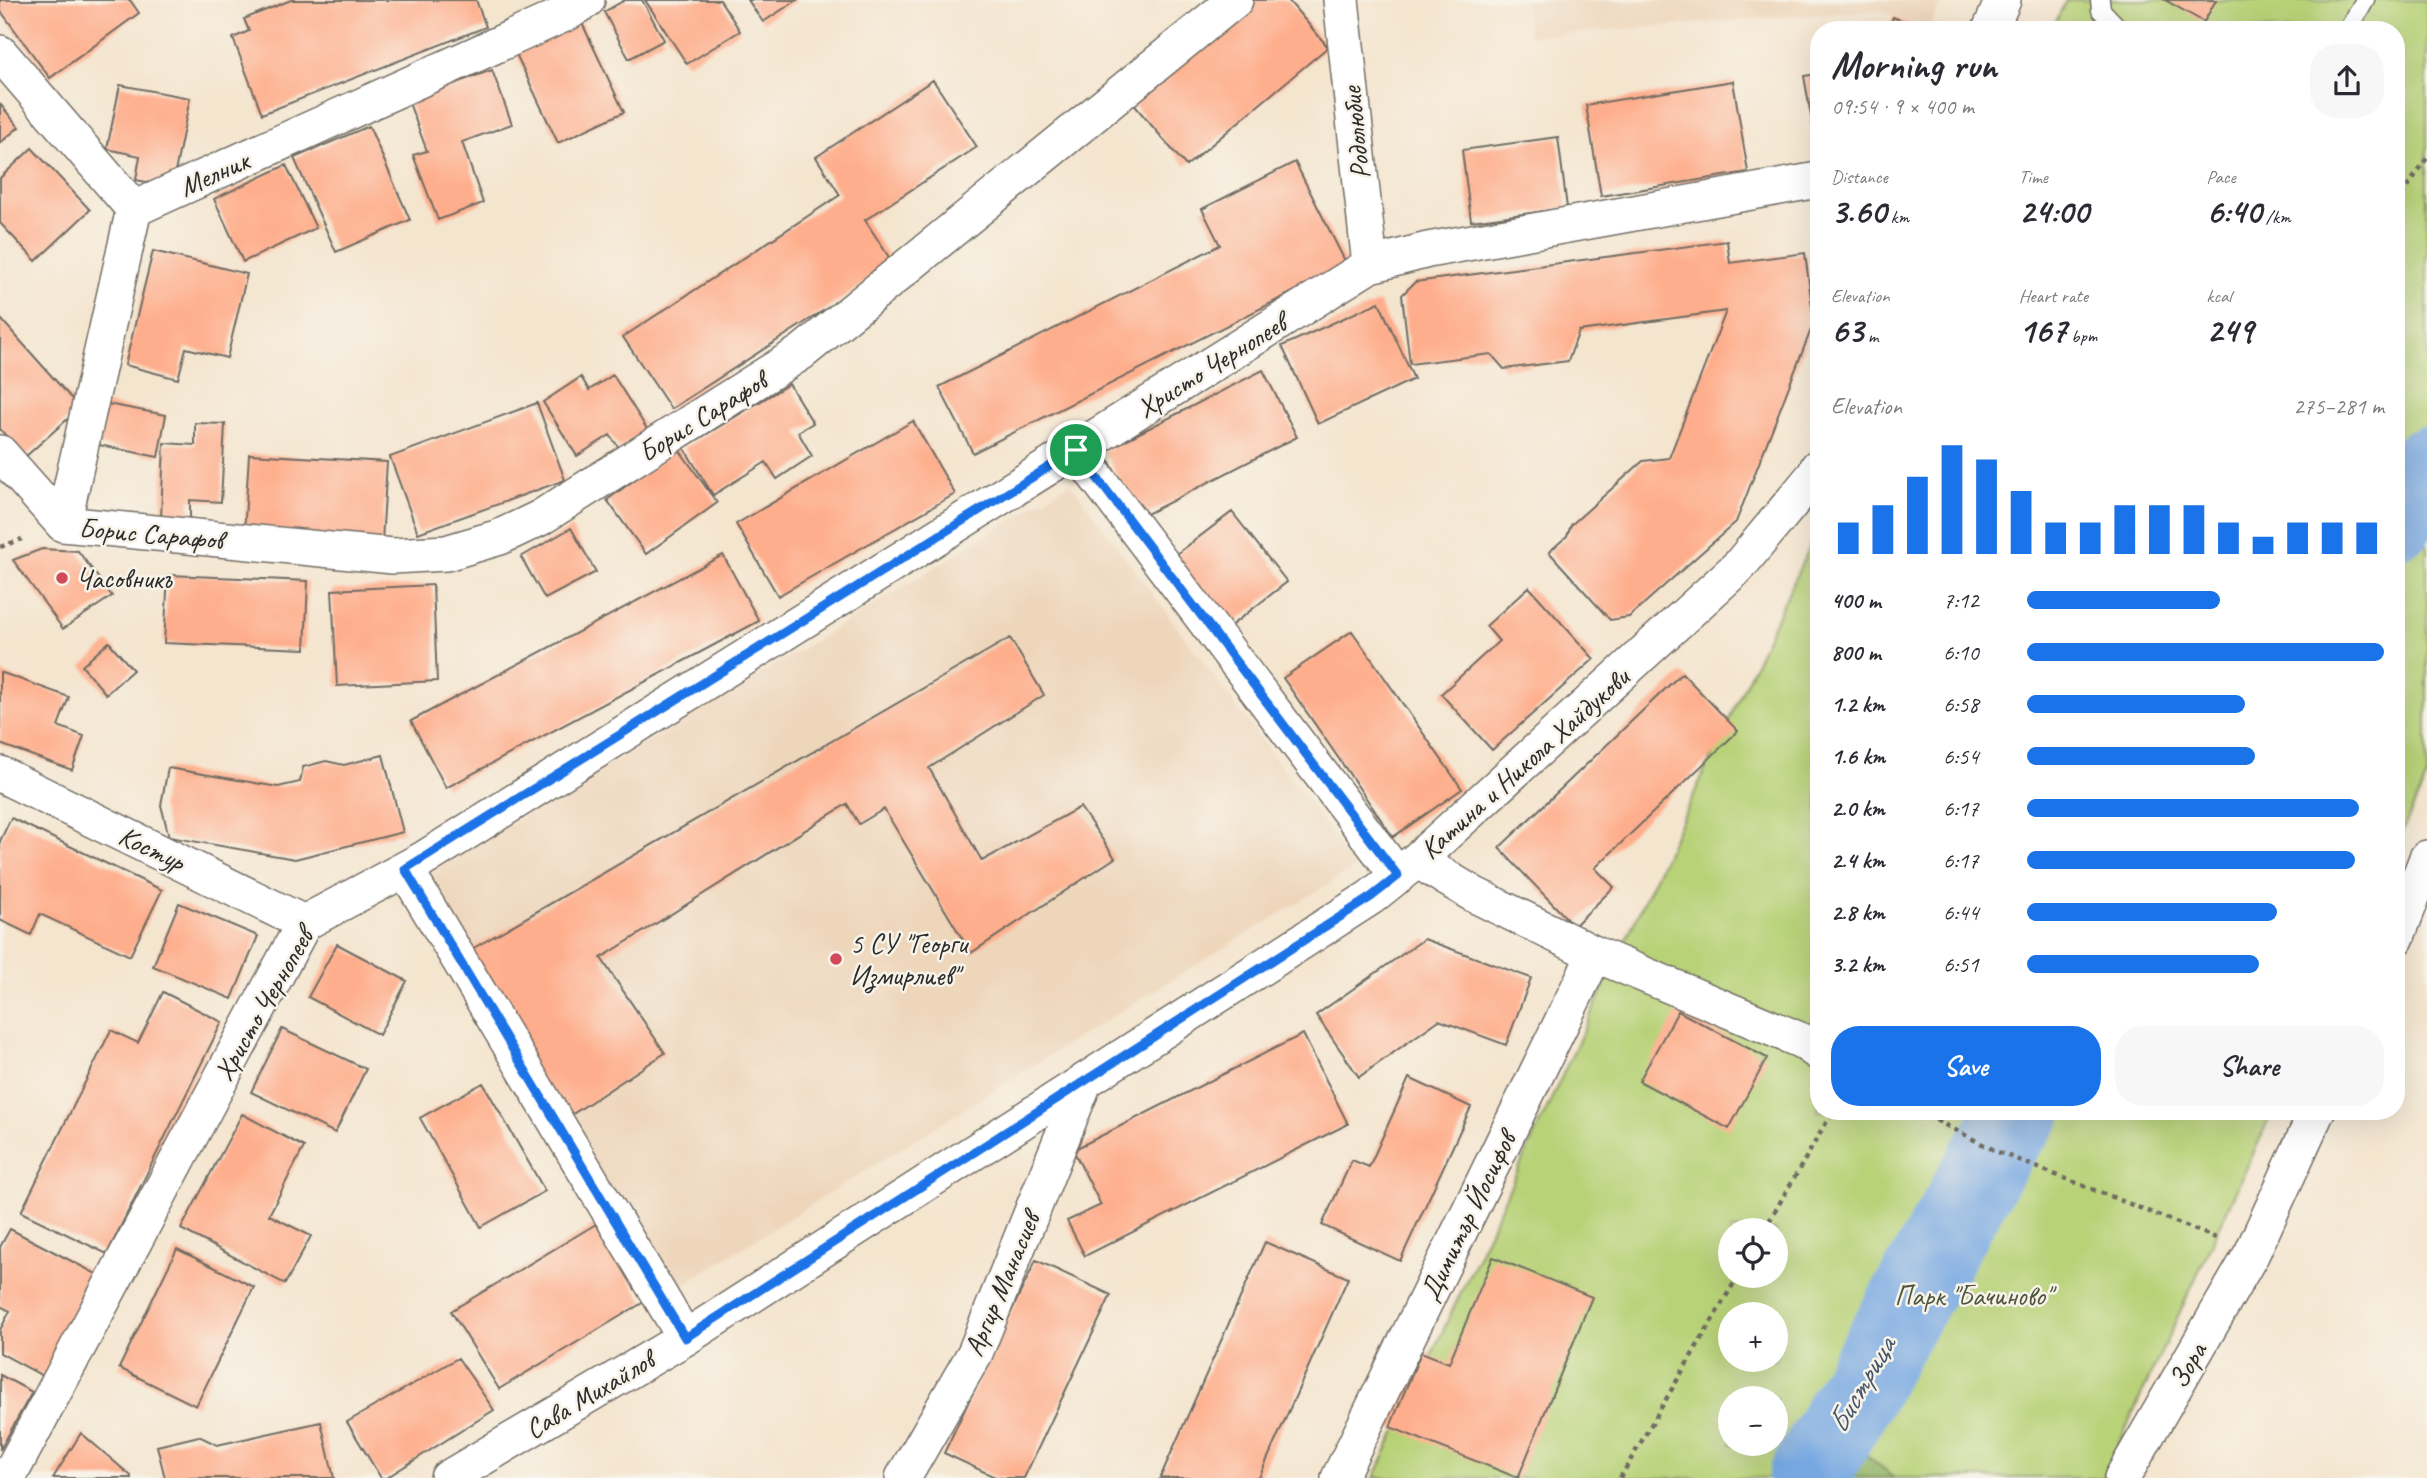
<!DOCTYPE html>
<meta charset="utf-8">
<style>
:root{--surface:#fff;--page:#f7f7f7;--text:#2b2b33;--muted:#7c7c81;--accent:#1a73e8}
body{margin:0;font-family:Caveat,sans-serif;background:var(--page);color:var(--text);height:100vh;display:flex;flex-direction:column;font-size:26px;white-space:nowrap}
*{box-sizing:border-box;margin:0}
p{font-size:23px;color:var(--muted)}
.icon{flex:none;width:38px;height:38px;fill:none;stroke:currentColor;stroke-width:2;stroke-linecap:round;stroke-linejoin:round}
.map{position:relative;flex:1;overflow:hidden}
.drawer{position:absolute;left:1810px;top:21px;width:595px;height:1099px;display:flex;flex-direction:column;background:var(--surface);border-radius:28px;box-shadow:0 7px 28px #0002}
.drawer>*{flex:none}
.buttons{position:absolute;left:1718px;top:1218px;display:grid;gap:14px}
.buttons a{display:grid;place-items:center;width:70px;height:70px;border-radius:50%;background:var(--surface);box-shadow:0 7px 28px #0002;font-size:35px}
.pin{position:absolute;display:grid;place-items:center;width:60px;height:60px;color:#fff;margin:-30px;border:4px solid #fff;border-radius:50%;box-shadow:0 2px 7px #0007}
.round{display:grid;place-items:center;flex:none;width:74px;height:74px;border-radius:28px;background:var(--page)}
.head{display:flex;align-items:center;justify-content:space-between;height:119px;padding:0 21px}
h1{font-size:38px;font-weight:700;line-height:52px}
.figures{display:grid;grid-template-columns:repeat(3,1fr);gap:10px;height:119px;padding:7px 21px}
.figures div{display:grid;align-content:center}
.figures b{font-size:35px;font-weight:700}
.figures small{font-size:19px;font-weight:400}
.figures p{font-size:19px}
.chart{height:196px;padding:14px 21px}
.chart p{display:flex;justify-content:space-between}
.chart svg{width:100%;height:126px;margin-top:7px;stroke:var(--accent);stroke-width:6}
.primary-button{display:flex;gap:14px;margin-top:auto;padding:14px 21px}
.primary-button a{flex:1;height:80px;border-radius:28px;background:var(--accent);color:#fff;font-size:28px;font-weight:700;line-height:80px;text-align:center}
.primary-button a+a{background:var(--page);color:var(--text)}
ul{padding:0 21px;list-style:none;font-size:23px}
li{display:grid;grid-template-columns:112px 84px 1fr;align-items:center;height:52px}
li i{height:18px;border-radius:9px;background:var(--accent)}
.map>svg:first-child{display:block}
</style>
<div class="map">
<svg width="2427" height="1478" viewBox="0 0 2427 1478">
<rect width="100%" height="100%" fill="#f7f3e8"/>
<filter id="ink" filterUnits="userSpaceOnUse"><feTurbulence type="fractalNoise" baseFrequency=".0143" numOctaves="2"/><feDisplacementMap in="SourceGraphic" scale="14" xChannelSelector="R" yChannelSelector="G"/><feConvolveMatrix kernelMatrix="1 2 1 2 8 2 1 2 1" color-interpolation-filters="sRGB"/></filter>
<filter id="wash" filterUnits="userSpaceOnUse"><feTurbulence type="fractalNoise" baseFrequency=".00686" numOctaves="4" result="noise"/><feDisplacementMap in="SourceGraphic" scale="28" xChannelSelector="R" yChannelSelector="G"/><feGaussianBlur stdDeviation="1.57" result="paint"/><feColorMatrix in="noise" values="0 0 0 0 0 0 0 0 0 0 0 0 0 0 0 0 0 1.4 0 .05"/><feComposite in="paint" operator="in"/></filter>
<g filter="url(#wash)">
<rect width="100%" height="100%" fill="#f4e5cf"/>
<path fill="#eed6bb" d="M1525 0H1942L1928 30 1880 10 1529 36Z
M1070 483 1356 867 1074 1040 673 1291 418 879 870 608Z"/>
<path fill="#b8d278" stroke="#727e52" stroke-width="2" fill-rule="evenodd" d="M2066 0H2427V777L2396 845V30H2052Z
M1818 529V1111H2273L2103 1478H1374ZM1731 1230H1776V1276H1731ZM1731 1314H1776V1360H1731ZM1731 1398H1776V1444H1731Z"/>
<path fill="#92b468" stroke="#5e704a" stroke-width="2" d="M1854 1445 1895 1478H1832Z"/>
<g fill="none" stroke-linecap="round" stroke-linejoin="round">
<path stroke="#77a8e2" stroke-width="80" d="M2396 518 2427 466
M1808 1478 1998 1143 2022 1111"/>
</g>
<g id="blocks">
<path fill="#feae8c" d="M0 0H130L139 13 50 78 0 10Z
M291 0H476L486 27 262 114 233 38 249 31 244 19Z
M625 0H642L664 40 629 59 604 12Z
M645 0H720L740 31 687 64Z
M748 0H797L763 22Z
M1251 0H1288L1328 47 1186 166 1131 101Z
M2165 0H2216L2204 22Z
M1893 17 1923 30H1888Z
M582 23 624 112 558 143 516 54Z
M492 70 512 124 462 142 483 203 438 220 413 155 427 151 408 100Z
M1818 74V143L1816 144 1804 76Z
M933 80 977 147 865 220 894 265 671 409 623 337 840 195 816 157Z
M1733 81 1748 172 1601 196 1586 105Z
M120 85 190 98 172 187 136 180 140 156 107 149Z
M0 104 19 127 0 143Z
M369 126 410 220 336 252 294 158Z
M1558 137 1567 208 1471 221 1462 150Z
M32 148 90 210 36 261 0 223V178Z
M1295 162 1347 265 973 453 939 387 1220 245 1202 209Z
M286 165 316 228 243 262 214 199Z
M1727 241 1730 263 1805 253 1814 322 1736 522 1629 617 1610 620 1549 552 1567 536 1571 525 1643 461 1669 458 1726 311 1579 331 1568 361 1504 369 1491 354 1410 364 1402 295 1415 282Z
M153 251 247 274 227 358 186 348 178 379 125 365Z
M1379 302 1414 379 1318 424 1282 346Z
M0 318 80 408 25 457 0 429Z
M1263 370 1297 437 1139 518 1104 451Z
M613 375 647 429 619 448 610 435 577 456 543 402 581 377 589 390Z
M789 384 813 423 798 432 812 456 777 479 766 462 713 495 684 448Z
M102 403 166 415 158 457 94 444Z
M537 403 565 480 418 533 390 457Z
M913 421 955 494 778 596 736 524Z
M195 423 225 424 221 502 190 500V519L161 518 164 443 195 445Z
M678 448 717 503 646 554 607 500Z
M249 454 387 462 382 542 244 535Z
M1232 512 1287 582 1224 631 1169 560Z
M571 528 596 572 545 599 521 557Z
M42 549 78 551 112 596 63 629 13 560Z
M723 555 759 621 446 788 411 721Z
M168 575 308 581 305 649 164 643Z
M433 585 437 681 337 686 332 590Z
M1529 587 1594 659 1492 750 1441 694 1499 641 1486 626Z
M1352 631 1462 789 1393 837 1283 678Z
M1010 638 1044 695 929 768 982 861 1080 807 1115 858 971 953 884 809 859 824 847 804 601 958 665 1053 562 1121 465 953Z
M109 642 133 670 106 694 82 666Z
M0 672 69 697 58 726 84 736 72 770 0 744Z
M1682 673 1738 731 1595 868 1614 887 1574 926 1499 848Z
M383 755 403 832 295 859 169 837 161 805 168 768 278 787 300 782 303 767 326 761 344 765Z
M11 818 162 890 130 956 40 914 31 935 0 920V841Z
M179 903 258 936 232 999 153 966Z
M1424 939 1531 978 1506 1045 1439 1020 1359 1077 1316 1015Z
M337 944 407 981 379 1035 308 997Z
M163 992 222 1022 107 1254 21 1212 111 1030 138 1043Z
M1678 1011 1767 1058 1729 1129 1639 1081Z
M282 1029 366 1069 335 1133 251 1092Z
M1303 1034 1348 1124 1085 1256 1067 1221 1101 1205 1073 1150Z
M1409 1078 1471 1107 1400 1261 1322 1225 1352 1160 1369 1167Z
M483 1083 545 1191 481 1227 420 1118Z
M242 1114 304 1147 269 1215 311 1236 285 1284 181 1229Z
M596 1224 644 1302 499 1389 451 1311Z
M10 1229 104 1278 50 1380 0 1353V1330L10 1311 0 1306V1247Z
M1265 1242 1348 1278 1259 1478H1160Z
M177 1249 254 1287 196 1406 119 1368Z
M1493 1257 1592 1297 1518 1478 1390 1427 1421 1352 1449 1363Z
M1036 1260 1111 1295 1024 1478H997L944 1453Z
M458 1358 494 1410 386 1478H381L347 1422Z
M0 1375 32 1392 0 1450Z
M321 1422 334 1478H165L157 1446 199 1436 217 1445Z
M81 1433 131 1476V1478H53Z"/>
</g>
</g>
<g filter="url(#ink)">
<use href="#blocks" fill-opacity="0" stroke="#716c64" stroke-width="2"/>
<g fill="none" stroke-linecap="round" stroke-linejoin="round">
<defs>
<path id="lane" d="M2100 0 2101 10 2120 30
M2348 30 2365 0"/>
<path id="street" d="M1341 0 1370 265
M1990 30 2003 0
M0 53 134 209
M134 209 569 12 587 0
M1076 450 1398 876
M0 453 63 524
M63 524 393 556 446 553 500 537 540 518 802 352 1235 0
M63 524 134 209
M0 774 304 923
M1417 860 1473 894 1595 954 1802 1041 1818 1052
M405 869 685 1338
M2396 939 2427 858
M8 1478 304 923 422 860 1370 265 1428 250 1818 180
M448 1478 685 1338 1371 897 1417 860 1739 566 1816 473 1818 467
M903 1478 975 1353 1084 1083
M1339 1478 1595 954
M2122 1478 2252 1253 2317 1111"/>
</defs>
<use href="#lane" stroke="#716c64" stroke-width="21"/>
<use href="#street" stroke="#716c64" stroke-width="38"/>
<path stroke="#716c64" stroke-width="4.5" stroke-dasharray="5 5" stroke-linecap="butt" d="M2396 204 2427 158
M0 547 22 539
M1918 1111 1998 1152 2216 1238
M1764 1230 1833 1111
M1620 1478 1738 1276"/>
<use href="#lane" stroke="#fff" stroke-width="18"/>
<use href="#street" stroke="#fff" stroke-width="35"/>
</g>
</g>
<g fill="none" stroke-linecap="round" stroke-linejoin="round" filter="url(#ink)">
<defs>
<path id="route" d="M1076 450 1398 876 1371 897 685 1338 405 869Z"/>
</defs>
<use href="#route" stroke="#fff" stroke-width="14"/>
<use href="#route" stroke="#1a73e8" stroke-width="9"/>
</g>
<g fill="#d1495b" stroke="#f7f3e8" stroke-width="2.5">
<circle cx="62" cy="578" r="7"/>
<circle cx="836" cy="959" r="7"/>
</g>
<g text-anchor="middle" stroke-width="5" stroke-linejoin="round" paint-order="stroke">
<g font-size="28" fill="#2b2b2b" stroke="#f7f3e8">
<text transform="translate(1355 133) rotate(-96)" y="10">Родолюбие</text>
<text transform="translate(214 173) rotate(-24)" y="10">Мелник</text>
<text transform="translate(1211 365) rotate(-32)" y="10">Христо Чернопеев</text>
<text transform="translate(702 416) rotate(-32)" y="10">Борис Сарафов</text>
<text transform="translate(151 533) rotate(5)" y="10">Борис Сарафов</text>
<text transform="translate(1524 763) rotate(-42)" y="10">Катина и Никола Хайдукови</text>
<text transform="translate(152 848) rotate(26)" y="10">Костур</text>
<text transform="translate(263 1004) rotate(-60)" y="10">Христо Чернопеев</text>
<text transform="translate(1467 1216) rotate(-64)" y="10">Димитър Йосифов</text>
<text transform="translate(1001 1284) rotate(-67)" y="10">Аргир Манасиев</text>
<text transform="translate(2187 1365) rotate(-60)" y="10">Зора</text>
<text transform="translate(589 1394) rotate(-31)" y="10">Сава Михайлов</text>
</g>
<g font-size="28" fill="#2b2b2b" stroke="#f7f3e8" text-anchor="start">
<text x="76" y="588">Часовникъ</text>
<text x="850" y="953">5 СУ "Георги<tspan x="850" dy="32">Измирлиев"</tspan></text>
</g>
<g font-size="28" fill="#4e553e" stroke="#f7f3e8">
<text x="1973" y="1305">Парк "Бачиново"</text>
</g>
<g font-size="30" font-style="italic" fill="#46576b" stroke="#f7f3e8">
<text transform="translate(1861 1385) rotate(-60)" y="10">Бистрица</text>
</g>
</g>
</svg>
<div class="buttons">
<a><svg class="icon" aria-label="locate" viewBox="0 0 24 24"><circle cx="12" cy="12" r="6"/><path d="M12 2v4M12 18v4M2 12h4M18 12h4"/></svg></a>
<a>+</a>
<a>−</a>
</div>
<div class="pin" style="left:1076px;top:450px;background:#1e9e55"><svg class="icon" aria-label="arrive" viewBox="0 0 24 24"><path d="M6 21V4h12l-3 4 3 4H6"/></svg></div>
<section class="drawer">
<div class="head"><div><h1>Morning run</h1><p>09:54 · 9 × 400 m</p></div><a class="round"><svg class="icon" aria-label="share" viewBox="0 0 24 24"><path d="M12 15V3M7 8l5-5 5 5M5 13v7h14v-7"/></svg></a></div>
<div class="figures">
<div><p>Distance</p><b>3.60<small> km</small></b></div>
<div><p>Time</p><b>24:00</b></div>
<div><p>Pace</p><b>6:40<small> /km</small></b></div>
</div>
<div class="figures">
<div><p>Elevation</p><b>63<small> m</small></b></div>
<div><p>Heart rate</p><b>167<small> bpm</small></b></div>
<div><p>kcal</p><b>249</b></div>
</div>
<div class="chart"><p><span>Elevation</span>275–281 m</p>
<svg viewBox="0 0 160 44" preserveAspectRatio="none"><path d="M5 44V33M15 44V27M25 44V17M35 44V6M45 44V11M55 44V22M65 44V33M75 44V33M85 44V27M95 44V27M105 44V27M115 44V33M125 44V38M135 44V33M145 44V33M155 44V33"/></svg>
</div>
<ul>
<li><b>400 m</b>7:12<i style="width:54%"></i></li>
<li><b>800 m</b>6:10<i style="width:100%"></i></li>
<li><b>1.2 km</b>6:58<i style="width:61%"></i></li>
<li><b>1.6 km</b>6:54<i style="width:64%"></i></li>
<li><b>2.0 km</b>6:17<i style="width:93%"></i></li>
<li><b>2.4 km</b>6:17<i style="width:92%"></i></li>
<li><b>2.8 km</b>6:44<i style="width:70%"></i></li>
<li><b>3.2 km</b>6:51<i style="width:65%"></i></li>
</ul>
<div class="primary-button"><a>Save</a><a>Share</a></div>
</section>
</div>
